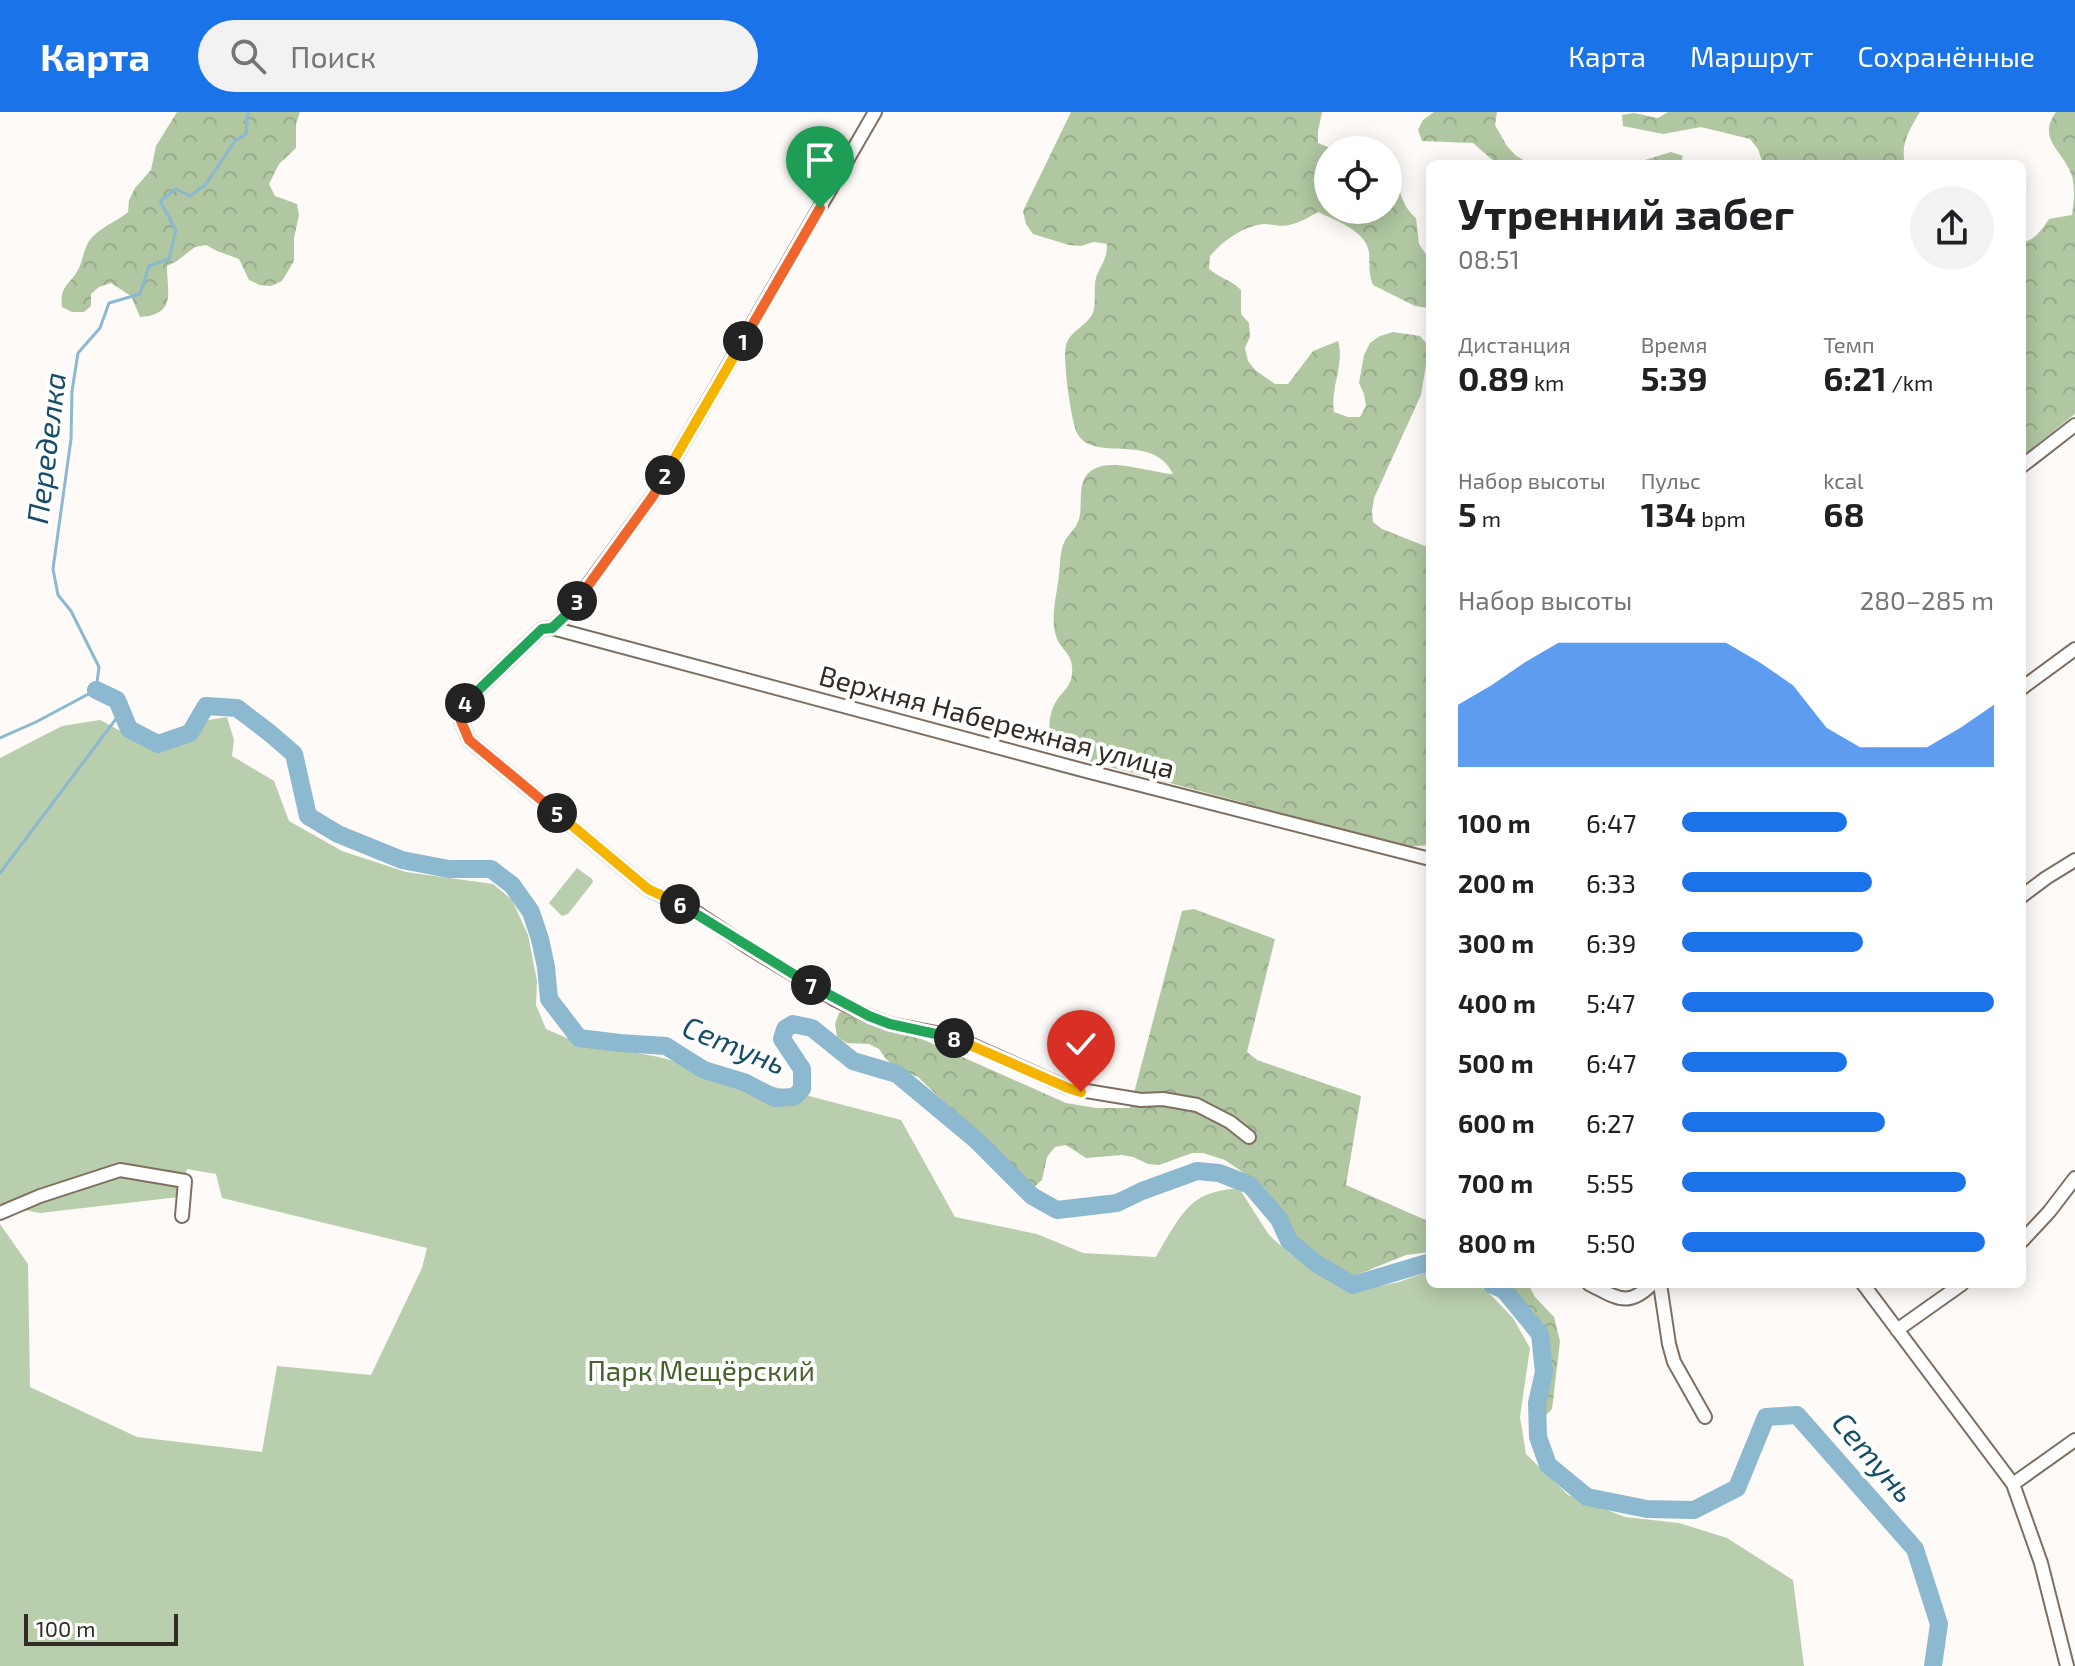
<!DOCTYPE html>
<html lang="ru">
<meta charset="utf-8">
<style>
:root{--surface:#fff;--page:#f2f2f2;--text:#202124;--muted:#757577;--accent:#1a73e8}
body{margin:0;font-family:"Exo 2",sans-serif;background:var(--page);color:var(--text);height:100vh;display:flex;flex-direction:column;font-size:30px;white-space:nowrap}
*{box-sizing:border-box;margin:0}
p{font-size:26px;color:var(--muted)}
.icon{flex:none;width:44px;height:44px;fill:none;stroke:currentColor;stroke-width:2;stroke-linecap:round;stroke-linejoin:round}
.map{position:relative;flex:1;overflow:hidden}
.details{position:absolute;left:1426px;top:48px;width:600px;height:1128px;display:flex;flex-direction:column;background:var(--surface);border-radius:12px;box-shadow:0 4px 20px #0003}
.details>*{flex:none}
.buttons{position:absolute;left:1314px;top:24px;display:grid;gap:16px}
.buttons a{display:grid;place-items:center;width:88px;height:88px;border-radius:50%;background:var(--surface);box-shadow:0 4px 20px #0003;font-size:40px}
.scale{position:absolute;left:24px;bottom:20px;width:154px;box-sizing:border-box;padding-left:8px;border:4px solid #322b26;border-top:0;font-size:22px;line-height:28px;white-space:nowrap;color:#322b26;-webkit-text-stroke:6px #fff;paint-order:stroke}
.pin{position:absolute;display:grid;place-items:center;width:68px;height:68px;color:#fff;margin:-82px -34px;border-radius:50% 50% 50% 0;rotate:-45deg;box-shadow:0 0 8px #0007}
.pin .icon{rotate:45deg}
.km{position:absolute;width:40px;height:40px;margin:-20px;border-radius:50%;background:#222;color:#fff;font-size:22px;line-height:40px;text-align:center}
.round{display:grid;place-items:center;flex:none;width:84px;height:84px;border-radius:42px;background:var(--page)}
.headline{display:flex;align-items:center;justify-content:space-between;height:136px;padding:0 32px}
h1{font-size:44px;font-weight:700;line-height:60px}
.stats{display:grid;grid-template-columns:repeat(3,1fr);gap:12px;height:136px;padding:8px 32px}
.stats div{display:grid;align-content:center}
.stats b{font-size:34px;font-weight:700}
.stats small{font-size:22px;font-weight:400}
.stats p{font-size:22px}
.chart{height:224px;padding:16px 32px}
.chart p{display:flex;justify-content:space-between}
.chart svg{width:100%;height:144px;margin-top:8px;fill:var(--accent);opacity:.7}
ul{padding:0 32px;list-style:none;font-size:26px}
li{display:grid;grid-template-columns:128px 96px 1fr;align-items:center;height:60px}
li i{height:20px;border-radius:10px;background:var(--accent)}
header{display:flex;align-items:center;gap:48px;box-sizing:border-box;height:112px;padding:0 40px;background:var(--accent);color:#fff}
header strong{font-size:38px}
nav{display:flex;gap:44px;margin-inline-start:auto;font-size:28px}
.search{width:560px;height:72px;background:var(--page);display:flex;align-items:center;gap:20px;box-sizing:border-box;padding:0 28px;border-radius:44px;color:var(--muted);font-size:30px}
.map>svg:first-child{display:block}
</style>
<header>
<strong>Карта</strong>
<div class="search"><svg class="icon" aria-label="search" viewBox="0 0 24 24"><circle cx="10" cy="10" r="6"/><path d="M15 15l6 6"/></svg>Поиск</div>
<nav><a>Карта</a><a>Маршрут</a><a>Сохранённые</a></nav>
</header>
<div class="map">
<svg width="2075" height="1554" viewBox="0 0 2075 1554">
<defs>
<pattern id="forest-crowns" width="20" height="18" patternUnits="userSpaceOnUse" patternTransform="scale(2)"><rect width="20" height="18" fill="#b0c7a1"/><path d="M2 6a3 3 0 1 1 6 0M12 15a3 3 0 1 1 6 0" fill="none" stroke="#98ab8a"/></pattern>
</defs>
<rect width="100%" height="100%" fill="#fefaf7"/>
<path fill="url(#forest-crowns)" d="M177 0H300L296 12V36L279 52 269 72 275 84 297 92 299 103 294 126V149L282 169 271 174 260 173 249 168 239 147 217 139 206 133 195 135 177 149 167 154C167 181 177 202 140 205L131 184 111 171 99 175 91 182V194L84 200H72L62 195C60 175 67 175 76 161 83 152 82 141 88 131 97 116 115 111 128 100L129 88 135 76 151 58 156 34Z
M1071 0H1322L1318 19V31L1335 38H1328V98H1388V62L1396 63C1400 80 1402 94 1416 106L1419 132 1430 148V193L1428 196 1415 194 1373 173C1368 160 1370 153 1369 140 1366 119 1335 108 1318 100 1309 105 1300 111 1289 113 1281 115 1272 112 1264 112 1243 114 1223 129 1210 144L1209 157C1220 166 1231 168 1241 178V202L1249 211 1250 225 1245 236 1248 249 1255 258 1275 272H1288L1313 239 1338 229C1345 252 1330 276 1334 300L1348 305H1360L1366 294 1364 282 1359 271 1364 243 1370 231 1380 224 1393 220 1420 224 1428 233 1427 247 1421 283 1374 386 1372 399 1373 410 1382 417 1430 436V733L1404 735 1373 725 1102 653C1087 647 1062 643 1053 629 1046 618 1050 598 1057 588 1063 579 1071 574 1072 562 1074 540 1061 540 1056 524 1050 504 1057 483 1059 463 1060 453 1060 442 1063 433 1067 422 1076 418 1079 407 1084 389 1075 368 1094 357 1112 346 1152 361 1173 362 1153 319 1093 352 1077 321 1071 308 1061 241 1067 230 1072 219 1086 213 1092 203 1097 193 1093 177 1096 166 1101 151 1107 149 1107 132L1094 130 1081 134 1069 133 1033 122 1026 112 1023 99Z
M1434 0H1497L1495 13 1507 34 1515 43 1525 49 1539 52H1497L1473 31 1422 29 1418 18 1423 8Z
M1668 0H1920C1910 17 1900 31 1905 52H1763L1758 37 1750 27 1701 15 1663 22 1623 14 1622 3 1634 1 1658 6Z
M2056 0H2075V302L2035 334 2026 344H2022V130C2035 129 2042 117 2049 107L2072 103C2074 91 2075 76 2072 64 2064 39 2036 28 2056 0Z
M1671 40 1683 44 1680 52H1632Z
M1194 797 1275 827 1247 940 1257 948 1361 984 1346 1073 1430 1110V1140L1406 1143 1354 1164 1342 1162 1331 1157 1302 1137 1264 1075 1225 1048 1203 1041H1192L1159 1053 1148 1052 1133 1045 1122 1043 1086 1046 1066 1033 1055 1035 1047 1045 1042 1068 1033 1076 1022 1072 973 1018 918 965 895 955 886 947 879 937 869 932 847 931 837 925 835 912 839 901 849 896 857 898 1066 991 1096 996H1130L1182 799Z
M1507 1172H1528L1535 1185 1554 1205 1560 1229 1552 1297 1544 1305C1541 1280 1552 1243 1542 1221 1535 1206 1523 1192 1513 1178Z"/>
<path fill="#b9ceac" d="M227 605 234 628 232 644 274 669 289 709 342 739 406 760 493 772 512 788 528 823 537 869 536 893 546 917 576 930 659 945 901 1008 955 1105 1037 1122 1083 1141 1156 1145C1165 1129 1182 1097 1197 1088 1208 1080 1226 1077 1239 1076L1269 1123 1290 1142 1331 1170 1370 1176 1399 1170 1430 1159V1172H1476L1488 1180 1513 1206 1530 1236 1520 1305 1526 1342 1568 1383 1625 1405 1679 1411 1727 1426 1793 1468 1804 1554H0V1112L28 1152 30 1275 137 1325 262 1340 277 1254 371 1263 422 1156 427 1136 222 1086 216 1062 187 1057 179 1085 40 1101 0 1093V646L62 614 100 608 151 635 191 627 208 608Z
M577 756 592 767 593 770 568 802 562 804 549 791Z"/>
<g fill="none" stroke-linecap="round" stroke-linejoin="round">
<path stroke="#8cb8d0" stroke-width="3" d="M0 626 36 610 96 578 99 555 71 499 58 483 53 457 71 327 72 279 78 241 100 216 109 191 140 182 149 154 169 147 176 118 160 89 176 77 190 84 205 73 235 29 246 22 248 0
M0 761 122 599"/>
<path stroke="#8cb8d0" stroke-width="18" d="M96 578 117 588 129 617 158 632 190 621 206 594 237 596 271 622 294 642 308 704 338 722 402 748 449 757H491L512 773 531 800 540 827 546 855 549 887 579 926 620 931 666 934 704 958 744 970 775 986 794 985 802 977V957L782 927 785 917 793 912 812 916 853 949 897 962 975 1027 1032 1084 1057 1098 1117 1091 1142 1079 1197 1059 1219 1061 1250 1073 1279 1107 1289 1129 1317 1152 1353 1173 1430 1150
M1491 1172 1504 1178 1540 1222 1544 1260 1537 1291 1538 1325 1548 1353 1587 1385 1647 1397 1694 1398 1737 1376 1766 1305 1797 1303 1915 1437 1939 1512 1933 1554"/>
<defs>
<path id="minor" d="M875 0 653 384 566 503 552 516 542 517 465 591 461 609 469 628 648 777 697 801 751 837 834 887 869 904 890 912 952 924 1068 976 1141 988 1163 987 1197 993 1230 1010 1249 1025
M2022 354 2075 313
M552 516 1086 659 1430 747
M2022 576 2075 537
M2022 784 2046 766 2075 748
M0 1101 40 1084 120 1058 185 1069 182 1104
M2022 1129 2049 1100 2075 1066
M1589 1172C1616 1185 1627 1197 1652 1172
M1660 1172 1669 1232 1674 1250 1705 1305
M1863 1172 2013 1372 2041 1451 2067 1554
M1897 1218 1962 1172
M2013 1372 2075 1328"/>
</defs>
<use href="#minor" stroke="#7f6f61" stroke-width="16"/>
<use href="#minor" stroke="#fff" stroke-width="12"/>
</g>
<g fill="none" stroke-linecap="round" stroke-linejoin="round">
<defs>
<path id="split-1" d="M743 229 820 96"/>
<path id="split-2" d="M665 363 743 229"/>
<path id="split-3" d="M577 489 653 384 665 363"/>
<path id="split-4" d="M465 591 542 517 552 516 566 503 577 489"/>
<path id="split-5" d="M465 591 461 609 469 628 557 701"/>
<path id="split-6" d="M557 701 648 777 680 792"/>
<path id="split-7" d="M680 792 811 873"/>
<path id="split-8" d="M811 873 869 904 890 912 954 926"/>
<path id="split-9" d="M954 926 1068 976 1081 980"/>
</defs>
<use href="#split-1" stroke="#fff" stroke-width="16"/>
<use href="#split-2" stroke="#fff" stroke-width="16"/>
<use href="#split-3" stroke="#fff" stroke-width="16"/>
<use href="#split-4" stroke="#fff" stroke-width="16"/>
<use href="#split-5" stroke="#fff" stroke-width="16"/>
<use href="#split-6" stroke="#fff" stroke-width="16"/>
<use href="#split-7" stroke="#fff" stroke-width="16"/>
<use href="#split-8" stroke="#fff" stroke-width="16"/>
<use href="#split-9" stroke="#fff" stroke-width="16"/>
<use href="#split-1" stroke="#f0652b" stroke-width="10"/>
<use href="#split-2" stroke="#f5b400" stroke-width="10"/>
<use href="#split-3" stroke="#f0652b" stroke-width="10"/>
<use href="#split-4" stroke="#22a559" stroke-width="10"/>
<use href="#split-5" stroke="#f0652b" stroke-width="10"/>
<use href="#split-6" stroke="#f5b400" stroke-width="10"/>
<use href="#split-7" stroke="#22a559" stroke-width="10"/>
<use href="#split-8" stroke="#22a559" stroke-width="10"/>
<use href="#split-9" stroke="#f5b400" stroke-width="10"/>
</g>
<g text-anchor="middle" stroke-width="8" stroke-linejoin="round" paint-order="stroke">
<g font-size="28" fill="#322b26" stroke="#fff">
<text transform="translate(997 610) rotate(15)" y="10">Верхняя Набережная улица</text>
</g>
<g font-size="28" fill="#44622c" stroke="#fff">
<text x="701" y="1269">Парк Мещёрский</text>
</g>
<g font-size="30" font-style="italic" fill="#164e67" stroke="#fff">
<text transform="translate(47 336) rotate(-83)" y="10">Переделка</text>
<text transform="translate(734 934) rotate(22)" y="10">Сетунь</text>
<text transform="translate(1873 1346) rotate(49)" y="10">Сетунь</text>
</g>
</g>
</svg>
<div class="buttons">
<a><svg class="icon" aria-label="locate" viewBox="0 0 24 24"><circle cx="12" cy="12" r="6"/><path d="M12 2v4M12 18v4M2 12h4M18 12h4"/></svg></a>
</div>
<div class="scale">100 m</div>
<div class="pin" style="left:820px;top:96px;background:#1e9e55"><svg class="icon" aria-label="arrive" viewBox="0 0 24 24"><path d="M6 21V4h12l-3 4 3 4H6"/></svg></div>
<div class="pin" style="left:1081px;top:980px;background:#d93025"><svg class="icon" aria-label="check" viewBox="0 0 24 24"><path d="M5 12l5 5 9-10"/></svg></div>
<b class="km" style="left:743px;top:229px">1</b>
<b class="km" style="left:665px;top:363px">2</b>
<b class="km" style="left:577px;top:489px">3</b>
<b class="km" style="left:465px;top:591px">4</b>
<b class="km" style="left:557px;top:701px">5</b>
<b class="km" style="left:680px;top:792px">6</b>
<b class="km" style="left:811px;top:873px">7</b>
<b class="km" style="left:954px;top:926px">8</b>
<section class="details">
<div class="headline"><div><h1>Утренний забег</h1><p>08:51</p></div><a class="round"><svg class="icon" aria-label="share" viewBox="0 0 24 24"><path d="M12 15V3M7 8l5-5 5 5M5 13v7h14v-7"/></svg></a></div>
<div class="stats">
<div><p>Дистанция</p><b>0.89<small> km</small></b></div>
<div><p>Время</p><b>5:39</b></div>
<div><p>Темп</p><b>6:21<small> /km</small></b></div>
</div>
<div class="stats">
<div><p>Набор высоты</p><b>5<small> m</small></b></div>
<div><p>Пульс</p><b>134<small> bpm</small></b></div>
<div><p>kcal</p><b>68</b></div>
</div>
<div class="chart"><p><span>Набор высоты</span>280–285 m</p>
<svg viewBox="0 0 160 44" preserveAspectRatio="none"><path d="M0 44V25L10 19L20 12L30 6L40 6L50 6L60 6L70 6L80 6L90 12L100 19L110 32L120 38L130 38L140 38L150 32L160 25V44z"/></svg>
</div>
<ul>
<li><b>100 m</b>6:47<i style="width:53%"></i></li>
<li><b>200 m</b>6:33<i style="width:61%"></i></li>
<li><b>300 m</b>6:39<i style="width:58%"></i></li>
<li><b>400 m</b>5:47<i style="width:100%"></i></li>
<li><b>500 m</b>6:47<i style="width:53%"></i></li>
<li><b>600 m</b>6:27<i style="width:65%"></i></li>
<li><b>700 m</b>5:55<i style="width:91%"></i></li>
<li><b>800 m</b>5:50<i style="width:97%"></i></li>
</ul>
</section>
</div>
